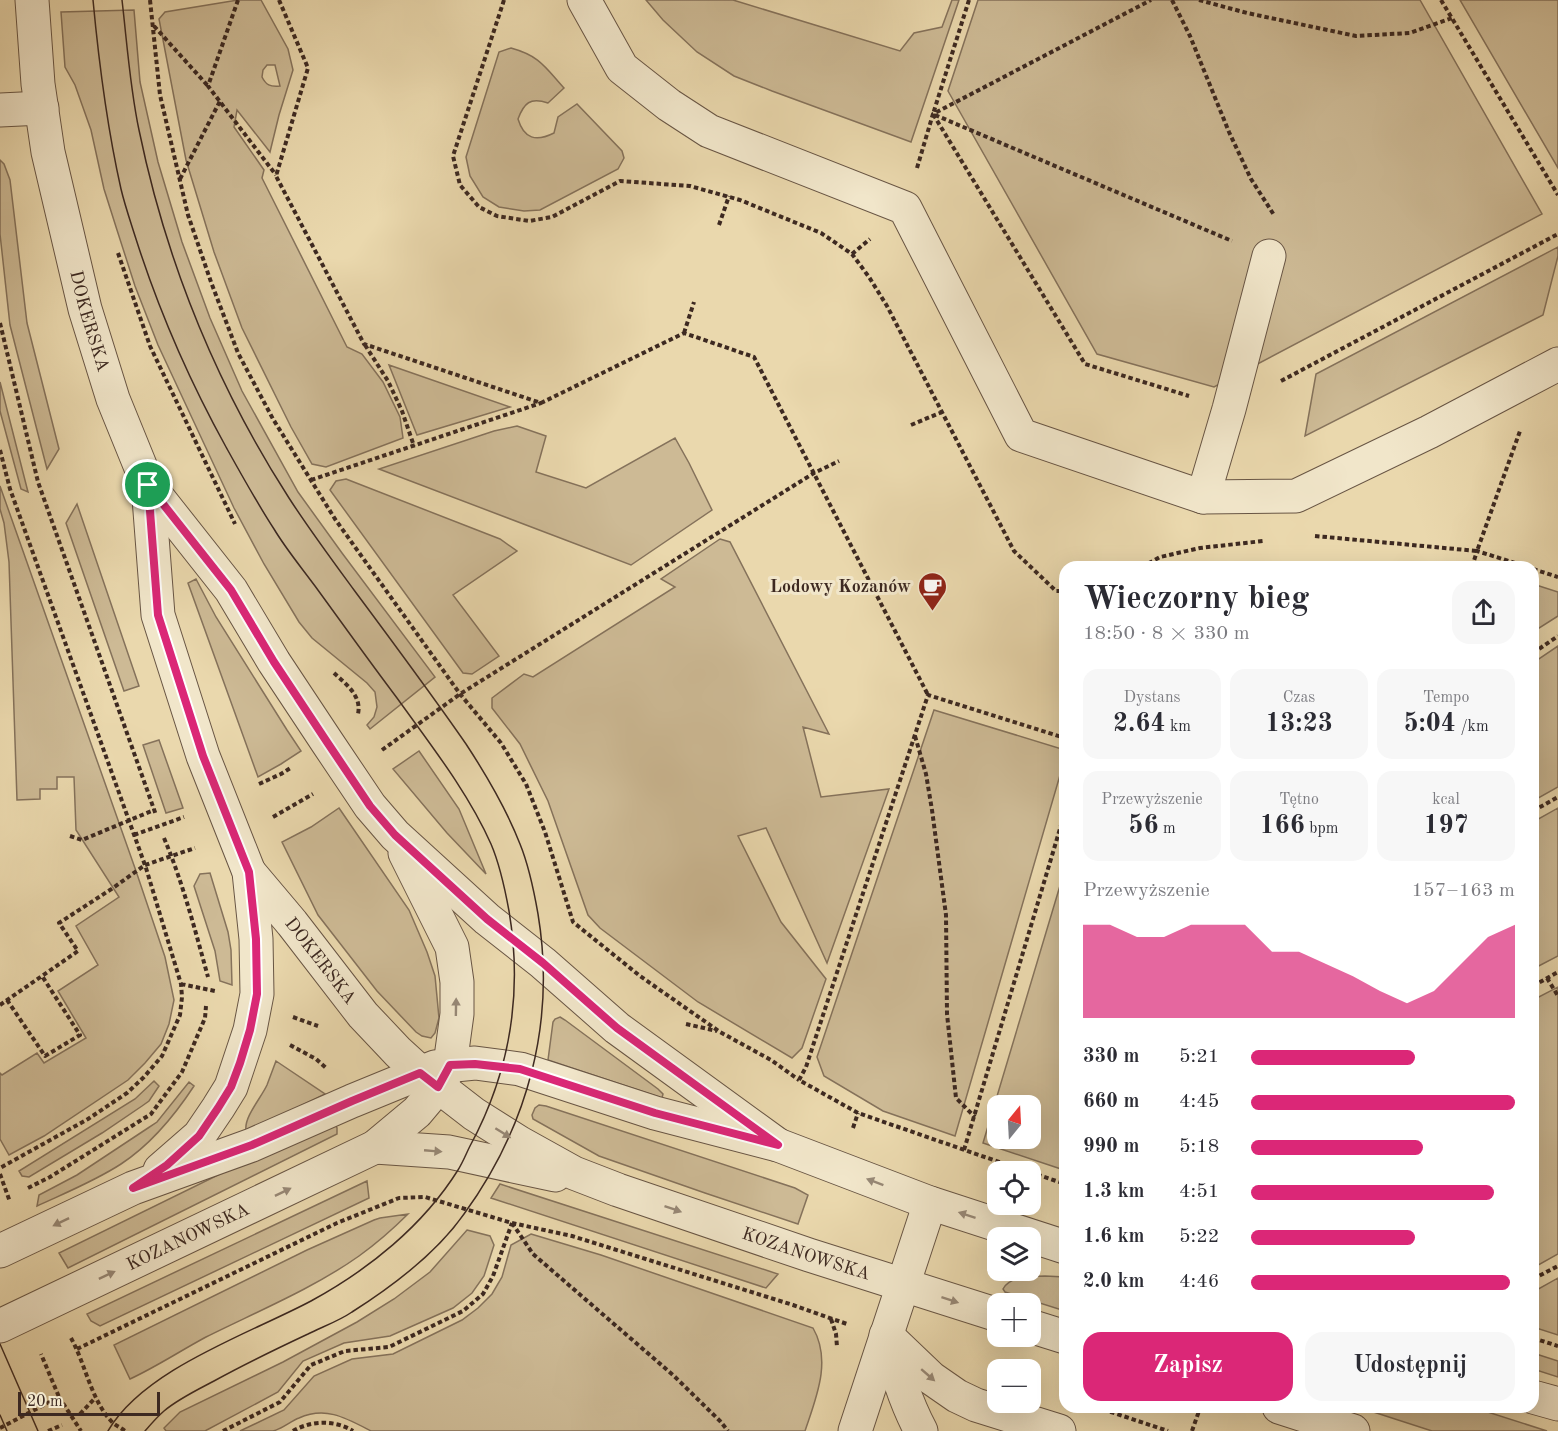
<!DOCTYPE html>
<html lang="pl">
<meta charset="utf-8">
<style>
:root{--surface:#fff;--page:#f7f7f7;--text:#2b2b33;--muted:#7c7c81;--accent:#db2777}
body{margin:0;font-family:"Old Standard TT",serif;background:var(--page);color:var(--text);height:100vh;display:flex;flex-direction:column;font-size:22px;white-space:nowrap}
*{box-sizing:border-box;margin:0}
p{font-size:20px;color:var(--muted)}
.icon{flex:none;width:33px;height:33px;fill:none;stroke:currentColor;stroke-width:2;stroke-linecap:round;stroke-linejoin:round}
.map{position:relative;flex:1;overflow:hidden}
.side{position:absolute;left:1059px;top:561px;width:480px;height:852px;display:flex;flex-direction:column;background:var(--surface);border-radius:18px;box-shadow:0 6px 24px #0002}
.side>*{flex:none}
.needle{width:39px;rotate:18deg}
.controls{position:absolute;left:987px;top:1095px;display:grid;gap:12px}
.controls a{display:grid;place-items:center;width:54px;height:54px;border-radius:12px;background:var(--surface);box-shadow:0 6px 24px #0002;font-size:30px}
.scale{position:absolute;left:18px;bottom:15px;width:142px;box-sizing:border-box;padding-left:6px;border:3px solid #3d2921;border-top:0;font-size:16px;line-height:21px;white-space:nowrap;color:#3d2921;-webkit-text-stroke:4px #f1e6ca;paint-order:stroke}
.pin{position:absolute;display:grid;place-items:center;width:51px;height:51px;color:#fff;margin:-26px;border:3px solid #fff;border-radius:50%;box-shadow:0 2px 6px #0007}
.round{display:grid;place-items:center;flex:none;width:63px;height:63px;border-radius:18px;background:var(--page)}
.headline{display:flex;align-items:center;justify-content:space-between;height:102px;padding:0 24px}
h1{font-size:33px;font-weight:700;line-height:45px}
.figures{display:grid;grid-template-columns:repeat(3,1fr);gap:9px;height:102px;padding:6px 24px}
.figures div{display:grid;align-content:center;border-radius:15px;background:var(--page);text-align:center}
.figures b{font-size:26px;font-weight:700}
.figures small{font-size:16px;font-weight:400}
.figures p{font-size:16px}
.chart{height:168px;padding:12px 24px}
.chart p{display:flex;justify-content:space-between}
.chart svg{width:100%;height:108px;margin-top:6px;fill:var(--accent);opacity:.7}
.action{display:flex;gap:12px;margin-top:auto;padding:12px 24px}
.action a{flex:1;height:69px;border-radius:18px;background:var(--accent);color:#fff;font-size:24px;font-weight:700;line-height:69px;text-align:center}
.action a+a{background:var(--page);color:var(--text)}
ul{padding:0 24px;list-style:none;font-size:20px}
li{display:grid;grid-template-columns:96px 72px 1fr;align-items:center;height:45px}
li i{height:15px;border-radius:8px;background:var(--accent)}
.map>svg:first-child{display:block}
</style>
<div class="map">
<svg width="1558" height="1431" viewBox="0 0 1558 1431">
<rect width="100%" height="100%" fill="#ead8ad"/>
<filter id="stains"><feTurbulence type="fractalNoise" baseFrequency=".00333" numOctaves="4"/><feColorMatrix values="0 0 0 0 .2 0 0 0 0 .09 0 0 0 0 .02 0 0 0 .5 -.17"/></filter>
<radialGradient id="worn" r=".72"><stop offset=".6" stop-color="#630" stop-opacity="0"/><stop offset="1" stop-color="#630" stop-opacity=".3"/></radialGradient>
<path fill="#cdba95" stroke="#85725b" stroke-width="1.5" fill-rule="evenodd" d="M238 0H261L288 49 293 70 279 115 270 152 237 110 234 127 264 170 262 178 347 347 362 354 383 382 400 417 403 438 326 467 312 464 291 427 242 328 214 252 186 160 159 19 165 12ZM267 65H275L280 86C270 87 266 85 262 77L263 70Z
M646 0H733L900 51 914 33 942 27 952 0H959L911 142 772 91 734 76 697 52 663 20Z
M978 0H1420L1542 214 1214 387 1097 354 948 91Z
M1460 0H1558V168Z
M134 10 140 82 158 162 182 242 210 318 242 391 298 492 342 553 435 677 370 729 367 725 374 717 377 707 375 692 367 683 312 638 299 622 264 564 234 508 158 345 135 286 117 230 104 189 91 130 75 85 65 67 61 12Z
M511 48C540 56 545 67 564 88L548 103C530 97 524 103 518 119 524 139 536 142 554 133L558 117 577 104 622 151 624 158 618 169 540 210 524 211 499 207 483 197 470 176 466 157 499 52Z
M0 160 4 164 10 180 27 323 59 449 47 469 10 325 0 234Z
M1558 247V256L1543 315 1305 436 1316 374Z
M389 365 510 407 417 435Z
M0 382 28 492 21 489 0 411Z
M517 426 546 436 536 472 586 488 675 438 689 463 712 510 631 565 379 469 494 431Z
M346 479 500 539 517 551 453 595 499 656 472 674 463 673 330 490 336 481Z
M0 486 136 871 165 957 174 1000 169 1024 161 1044 145 1063 128 1080 44 1136 9 1155 0 1139V1073L2 1075 37 1053 44 1063 86 1038 58 991 98 965 76 926 119 897 76 830 74 777H57V789H40V799L17 800 9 562 4 523 0 509Z
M77 504 139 686 124 691 66 523Z
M720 539 730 542 829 734 803 727 821 797 889 789 827 963 766 828 738 836 781 922 826 979 802 1048 792 1058 698 1002 600 928 588 915 548 801 520 744 492 708V698L524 674 533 677 675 587 661 579Z
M196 579 216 617 287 730 301 751 281 764 258 777 188 583Z
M1533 584 1558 592V616L1533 632Z
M1558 646V787L1533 801V663Z
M934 710 1065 750V758L955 1136 883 1111 824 1076 817 1057Z
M159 740 183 808 166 813 143 745Z
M419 751 459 809 486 874 447 833 393 769Z
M339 808 409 910 427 952 435 976 439 1018 435 1033 431 1038 422 1036 416 1032 377 991 318 915 282 842 311 827Z
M1558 808V956L1533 969V822Z
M1065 869V1157L1061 1169 983 1143ZM998 1106H1030V1138H998Z
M210 873 228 932 231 950 232 985 220 981 215 951 194 886 200 874Z
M1558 987V1254L1533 1268V1000Z
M560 1017 565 1020 658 1089 663 1094 662 1098 548 1060 553 1022 555 1019Z
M276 1061 325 1094 252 1130H246C244 1117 261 1098 267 1085 270 1077 273 1069 276 1061Z
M154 1081 159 1086 149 1101 142 1106 102 1133 29 1177 22 1176 19 1171 135 1099Z
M189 1082 194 1086C175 1115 150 1145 121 1164 95 1181 65 1193 37 1206L39 1195 77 1175 148 1128 157 1122Z
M539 1105 546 1106 795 1188 808 1195 798 1224 705 1193 599 1156 533 1119 532 1115 535 1108Z
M322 1124H335L337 1128V1134L68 1268 59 1253Z
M367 1181 369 1198 100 1326 91 1321 87 1314Z
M500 1184 778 1274 766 1288 491 1198Z
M408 1214C393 1229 377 1243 359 1256 314 1288 256 1312 206 1337 180 1351 156 1367 130 1379L114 1345 307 1250 374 1220 380 1218Z
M467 1230 490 1236 494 1245 484 1276 472 1293 453 1308 390 1336 344 1343 303 1361 278 1392 205 1431H166L164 1428 180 1412 283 1362 357 1322 394 1299 430 1272Z
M531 1234 601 1255 813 1328C832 1361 816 1398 805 1431H371C346 1418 326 1406 299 1418 291 1421 282 1429 273 1431 263 1431 251 1431 240 1431L284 1410 314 1376 352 1359 393 1354 462 1320 478 1308 492 1294 502 1277 511 1245Z
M1045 1276 1065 1277V1311L1005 1292 1003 1289C1009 1276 1032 1276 1045 1276Z
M1558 1278V1335L1533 1327V1292Z
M1533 1353 1558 1361V1377L1533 1369Z
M1358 1407H1472L1547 1431H1432Z"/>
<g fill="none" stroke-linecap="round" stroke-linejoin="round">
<defs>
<g id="minor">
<path id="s1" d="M32 0 38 84 48 152 85 309 113 399 148 485 231 590 274 662 327 742 370 806 395 835 487 919 543 963 617 1028 778 1145"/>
<path d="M584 0 622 68 669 105 709 131 905 208 1021 435 1203 497 1296 496 1429 432 1558 364"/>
<path d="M0 110 42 108"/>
<path d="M148 485 158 615 203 756 249 872 256 939 257 994 250 1030 231 1087 218 1108 199 1136 160 1170"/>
<path d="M1203 497 1229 409 1269 256"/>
<path id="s2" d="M249 872 292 923 363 1015 398 1052 421 1073 474 1114 520 1143 574 1173 618 1190 809 1255 998 1315"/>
<path d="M375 1147 449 1152 555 1175"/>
<path d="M0 1251 133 1188 252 1145 352 1101 435 1067 475 1063 520 1069 655 1113 778 1145 930 1203 1065 1247"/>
<path id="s3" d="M0 1326 375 1147 417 1112 438 1087 450 1065 457 1014V982L452 947 405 853"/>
<path d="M1030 1326 1065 1337"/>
<path d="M886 1335 931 1378 957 1396 976 1405 1059 1431"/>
<path d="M887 1337C896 1370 905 1401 921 1431"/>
<path d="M1533 1397 1558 1404"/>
<path d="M1279 1407 1353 1431"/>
<path d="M855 1431 930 1203"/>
</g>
</defs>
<use href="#minor" stroke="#685544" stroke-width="35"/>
<path stroke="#3d2921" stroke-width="4" stroke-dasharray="4.5 3" stroke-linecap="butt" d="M150 0 160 95 188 215 211 282 238 353 273 419 335 519 460 694 501 743 526 784 545 832 573 922 640 976 720 1032 771 1060 799 1080
M238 0 208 86 276 175
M279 0 308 68 276 176 364 344 541 403 684 333 754 357 928 695
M504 0 453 156 460 185 479 207 497 216 529 221 552 217 620 181 690 186 740 200 821 233 852 254 869 277 887 306 1014 551 1056 591H1065
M969 0 933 114 1085 364 1189 396
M1172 0 1190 36 1229 132 1251 179 1274 215
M1199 0 1247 13 1356 36 1410 33 1452 18
M1441 0 1558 195
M154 26 208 86
M935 115 1232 241
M917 168 933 114 1151 0
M180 179 220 101
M719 225 729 196
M118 253 150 346 235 524
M852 254 870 239
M0 323 38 482 156 815
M684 333 694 302
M365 345 388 381 402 411 414 446
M1281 381 1558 234
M911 425 942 412
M0 450 10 489 146 868 181 984 182 997 180 1015 162 1056 144 1077 127 1093 88 1119 0 1168
M311 480 541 403
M1315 536 1477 551 1520 431
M1142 567 1160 557 1200 548 1263 541
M1472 567 1477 551 1528 567
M1533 569 1558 577
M1533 653 1558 636
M334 673C346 684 362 696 358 714
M915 736 926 774 932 810 946 915 947 1014 956 1098 975 1117
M382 750 460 694 814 473 839 461
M259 784 281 774 292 767
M1533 811 1558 797
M273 817 313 794
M134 835 184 817
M70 836 82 840 154 810
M164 838C183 883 195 930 208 977
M1547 978 1558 996
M181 984 215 991
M1533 986 1558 972
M7 1000 45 1056 80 1035 42 976
M0 1005 78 951 59 923 113 888 145 865 195 848
M293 1017 318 1026
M686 1024 717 1031
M290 1045 316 1059 326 1068
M853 1128 858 1113
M964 1150 1065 812
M1028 1172 858 1113 799 1080 806 1067 928 695 1065 738
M1030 1172 1065 1184
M0 1174 10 1202
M28 1188 50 1177 151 1114 182 1072 205 1018 206 1006
M512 1223 533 1254 673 1375 720 1421 728 1431
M1533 1279 1558 1266
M831 1319 836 1334 837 1347
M71 1338C86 1365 91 1401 113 1423 117 1426 121 1428 125 1431
M1533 1338 1558 1346
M77 1349 337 1223 399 1198 425 1197 512 1223 572 1236 793 1305 847 1324
M59 1397 81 1431
M1096 1407 1168 1431
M80 1414 95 1398
M0 1428 59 1397 41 1354
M48 1431 62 1425
M223 1431 280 1402 311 1365 345 1351 389 1347 463 1311 483 1294 493 1276 512 1223
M293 1431C312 1420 335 1420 353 1431
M1192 1431 1199 1411"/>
<use href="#minor" stroke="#f1e6ca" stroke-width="33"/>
<path stroke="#3d2921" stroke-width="1.5" d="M93 0C99 64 107 127 121 189 125 206 131 223 136 239 159 311 189 380 226 447 241 474 257 503 274 529 286 549 301 567 315 586 342 623 369 661 397 698 430 744 468 792 491 844 500 865 505 889 509 911 523 994 510 1072 470 1146 466 1154 463 1162 458 1170 423 1226 368 1270 311 1301 249 1334 144 1369 108 1431
M122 0C127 43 130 88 139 130 166 261 217 386 289 498 309 529 332 560 354 590 392 641 430 692 466 744 487 776 506 808 520 844 529 866 534 891 538 914 556 1022 528 1126 464 1214 436 1254 393 1286 352 1312 339 1321 322 1327 308 1334 276 1349 245 1364 214 1381 197 1390 178 1399 164 1411 157 1417 151 1424 145 1431
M0 1344 38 1431
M0 1415 7 1431"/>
</g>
<defs><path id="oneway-solid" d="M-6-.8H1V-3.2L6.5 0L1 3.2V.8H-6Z" transform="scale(1.5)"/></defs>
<g fill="#978876">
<use href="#oneway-solid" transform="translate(456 1007) rotate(-89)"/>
<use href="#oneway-solid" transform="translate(503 1133) rotate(32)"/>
<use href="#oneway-solid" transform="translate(433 1151) rotate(5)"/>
<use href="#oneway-solid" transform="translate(875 1182) rotate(-159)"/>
<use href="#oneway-solid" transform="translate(283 1192) rotate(-26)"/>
<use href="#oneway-solid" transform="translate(673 1209) rotate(19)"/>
<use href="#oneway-solid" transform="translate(967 1215) rotate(-162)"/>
<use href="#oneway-solid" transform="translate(61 1222) rotate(154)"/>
<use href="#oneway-solid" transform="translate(107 1275) rotate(-25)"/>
<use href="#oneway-solid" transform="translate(950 1300) rotate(18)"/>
<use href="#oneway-solid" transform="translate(928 1375) rotate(41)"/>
</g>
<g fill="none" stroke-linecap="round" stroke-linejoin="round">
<defs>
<path id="route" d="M148 485 231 590 274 662 327 742 370 806 395 835 487 919 543 963 617 1028 778 1145 655 1113 520 1069 475 1064 450 1065 438 1087 420 1073 352 1101 252 1145 133 1188 167 1165 199 1136 218 1108 231 1087 240 1063 250 1030 257 994 256 939 249 872 203 756 158 615Z"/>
</defs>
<use href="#route" stroke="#fff" stroke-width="12"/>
<use href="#route" stroke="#db2777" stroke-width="8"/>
</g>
<defs>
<symbol id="cafe-pin" viewBox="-11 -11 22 30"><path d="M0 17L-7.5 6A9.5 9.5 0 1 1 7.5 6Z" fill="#8f2418" stroke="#f1e6ca"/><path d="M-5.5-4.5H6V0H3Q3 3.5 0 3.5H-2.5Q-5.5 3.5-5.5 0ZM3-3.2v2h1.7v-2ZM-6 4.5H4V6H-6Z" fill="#fff"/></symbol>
</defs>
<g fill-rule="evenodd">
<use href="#cafe-pin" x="916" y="570" width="33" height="45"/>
</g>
<g text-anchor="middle" stroke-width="6" stroke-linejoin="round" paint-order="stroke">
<g font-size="18" fill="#3d2921" stroke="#f1e6ca">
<text dy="6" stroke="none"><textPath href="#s1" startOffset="327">DOKERSKA</textPath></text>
<text dy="6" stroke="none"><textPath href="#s2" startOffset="114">DOKERSKA</textPath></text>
<text dy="6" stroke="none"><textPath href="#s3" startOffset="208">KOZANOWSKA</textPath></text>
<text dy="6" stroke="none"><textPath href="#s2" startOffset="694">KOZANOWSKA</textPath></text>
</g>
<g font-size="18" font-weight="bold" fill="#3d2921" stroke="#f1e6ca" text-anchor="end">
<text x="911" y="592">Lodowy Kozanów</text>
</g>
</g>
<rect width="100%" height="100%" filter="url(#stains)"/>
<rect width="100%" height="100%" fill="url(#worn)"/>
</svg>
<div class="controls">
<a><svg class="needle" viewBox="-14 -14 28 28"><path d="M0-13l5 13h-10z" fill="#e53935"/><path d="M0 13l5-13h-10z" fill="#7c7c81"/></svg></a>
<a><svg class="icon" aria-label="locate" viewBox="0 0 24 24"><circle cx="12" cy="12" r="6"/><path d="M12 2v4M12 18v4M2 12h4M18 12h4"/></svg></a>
<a><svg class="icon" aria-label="layers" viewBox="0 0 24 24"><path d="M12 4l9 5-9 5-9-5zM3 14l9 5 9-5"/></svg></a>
<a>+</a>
<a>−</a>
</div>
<div class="scale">20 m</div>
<div class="pin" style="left:148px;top:485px;background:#1e9e55"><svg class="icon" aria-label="arrive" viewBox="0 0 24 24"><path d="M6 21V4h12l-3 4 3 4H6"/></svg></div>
<section class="side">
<div class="headline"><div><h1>Wieczorny bieg</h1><p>18:50 · 8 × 330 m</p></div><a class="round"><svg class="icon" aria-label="share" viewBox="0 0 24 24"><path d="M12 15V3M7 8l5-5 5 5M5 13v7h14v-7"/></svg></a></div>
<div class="figures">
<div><p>Dystans</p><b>2.64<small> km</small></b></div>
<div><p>Czas</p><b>13:23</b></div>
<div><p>Tempo</p><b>5:04<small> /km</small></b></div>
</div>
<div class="figures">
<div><p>Przewyższenie</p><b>56<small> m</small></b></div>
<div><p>Tętno</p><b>166<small> bpm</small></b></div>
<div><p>kcal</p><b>197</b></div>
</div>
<div class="chart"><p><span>Przewyższenie</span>157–163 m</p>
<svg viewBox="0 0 160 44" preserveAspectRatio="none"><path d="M0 44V6L10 6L20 11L30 11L40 6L50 6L60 6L70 17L80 17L90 22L100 27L110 33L120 38L130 33L140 22L150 11L160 6V44z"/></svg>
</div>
<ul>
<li><b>330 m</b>5:21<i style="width:62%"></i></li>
<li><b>660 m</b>4:45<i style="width:100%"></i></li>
<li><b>990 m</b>5:18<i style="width:65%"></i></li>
<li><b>1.3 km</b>4:51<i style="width:92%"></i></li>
<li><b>1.6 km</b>5:22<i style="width:62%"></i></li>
<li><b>2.0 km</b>4:46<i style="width:98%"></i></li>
</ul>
<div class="action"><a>Zapisz</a><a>Udostępnij</a></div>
</section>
</div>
